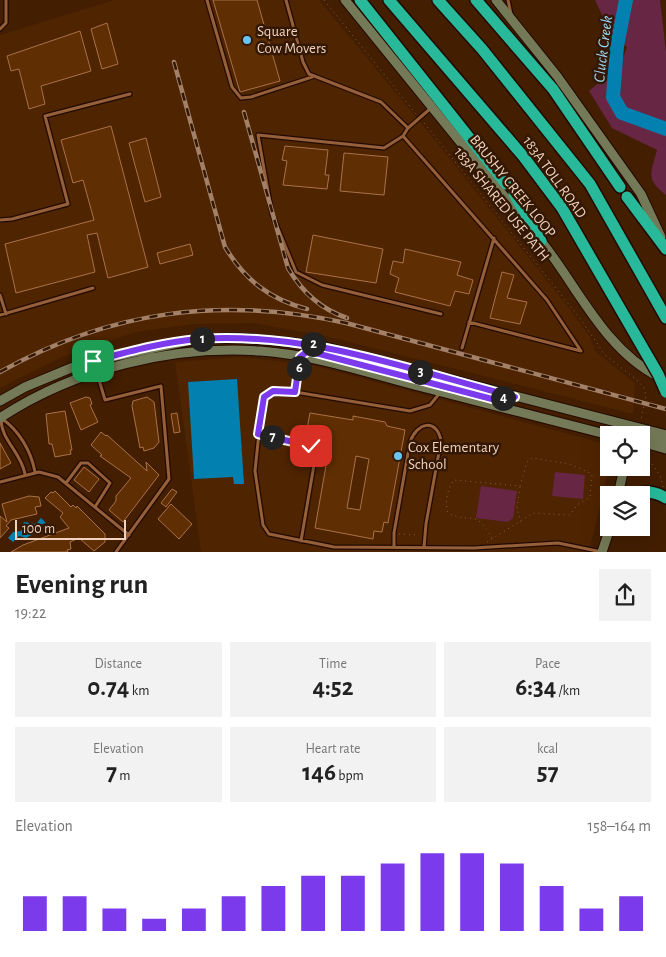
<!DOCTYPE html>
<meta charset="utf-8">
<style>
:root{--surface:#fff;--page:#f2f2f2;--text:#222;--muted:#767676;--accent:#7c3aed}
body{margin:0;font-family:"Alegreya Sans",sans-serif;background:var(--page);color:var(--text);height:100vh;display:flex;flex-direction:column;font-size:19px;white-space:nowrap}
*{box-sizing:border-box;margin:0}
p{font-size:16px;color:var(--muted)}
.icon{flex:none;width:28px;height:28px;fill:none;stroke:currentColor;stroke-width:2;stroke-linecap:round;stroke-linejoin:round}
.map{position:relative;height:552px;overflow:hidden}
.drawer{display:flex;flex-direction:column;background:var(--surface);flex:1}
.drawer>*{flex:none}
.buttons{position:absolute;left:600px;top:426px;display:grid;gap:10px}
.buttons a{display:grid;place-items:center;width:50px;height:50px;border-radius:0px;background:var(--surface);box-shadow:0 5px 20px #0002;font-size:25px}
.scale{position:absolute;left:15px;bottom:12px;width:111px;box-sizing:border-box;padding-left:5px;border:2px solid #f0d1bd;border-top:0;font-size:14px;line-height:18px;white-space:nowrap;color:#f0d1bd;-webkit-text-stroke:4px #331805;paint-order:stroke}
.pin{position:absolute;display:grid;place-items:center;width:42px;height:42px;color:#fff;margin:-21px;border-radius:10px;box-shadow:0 2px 8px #0006}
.km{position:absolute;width:25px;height:25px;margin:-12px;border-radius:50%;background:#222;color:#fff;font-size:14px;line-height:25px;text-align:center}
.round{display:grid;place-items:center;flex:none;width:52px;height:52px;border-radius:0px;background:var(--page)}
.headline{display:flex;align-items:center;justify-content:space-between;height:85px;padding:0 15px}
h1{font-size:28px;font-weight:700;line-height:38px}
.stats{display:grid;grid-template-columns:repeat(3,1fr);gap:8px;height:85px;padding:5px 15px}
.stats div{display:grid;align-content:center;border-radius:0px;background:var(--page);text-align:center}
.stats b{font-size:25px;font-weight:700}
.stats small{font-size:14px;font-weight:400}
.stats p{font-size:14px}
.chart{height:140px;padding:10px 15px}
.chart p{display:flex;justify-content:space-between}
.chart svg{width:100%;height:90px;margin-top:5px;stroke:var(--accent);stroke-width:6}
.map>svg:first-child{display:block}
</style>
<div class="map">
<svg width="666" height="552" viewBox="0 0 666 552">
<rect width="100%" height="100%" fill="#431e00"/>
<path fill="#4f2400" d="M114 0H319L430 134 566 304 590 337 595 351 635 383 633 414 321 335 253 323 193 324 136 332 60 358 0 388V35Z
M237 357 308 364 609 445V467L589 552H201L175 362Z"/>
<path fill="#682645" d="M595 0H660L666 52V195C645 179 651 173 657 150L612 128 589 91 621 64 627 47 612 36Z
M555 472 585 475 583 499 552 496Z
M481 486 517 491 513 518 508 522 476 518Z"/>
<path fill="#0280b0" d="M237 379 244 484H234L233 477 194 479 188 382Z
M41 518 46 523 39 525 38 534 35 533 26 538 19 536 13 542 8 538 13 532 21 531 24 522 36 524Z"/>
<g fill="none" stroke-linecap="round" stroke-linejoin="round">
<path stroke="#0280b0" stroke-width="14" d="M626 0 617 46 613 97 622 113 666 129"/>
</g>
<path fill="#602e03" stroke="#a9714b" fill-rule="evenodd" d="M213 0H257L280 81 240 92Z
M107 23 118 64 102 69 91 29Z
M80 31 91 71 41 86 45 104 29 109 19 69 11 71 7 56Z
M111 126 148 267 108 278 97 233 87 235 95 272 16 293 5 244 94 220 83 180 73 183 61 140Z
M146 138 161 197 145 202 129 143Z
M285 146 328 150 325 175H329L327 189 283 185 287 161 282 160Z
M344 153 388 157 384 195 340 191Z
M313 235 383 249 376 283 306 272Z
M190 244 193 255 160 264 157 253Z
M405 249 461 262 457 275 473 280 469 294 455 291 450 306 395 292 399 278 390 274 393 261 403 263Z
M502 272 514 275 507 298 527 302 520 324 490 318Z
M86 397 90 398 92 404 90 405 98 422 81 430 70 403Z
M147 397 154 402 159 442 154 448 144 451 143 447 140 448 132 406 133 401Z
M65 411 72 450H70L71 454 55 457 52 444H49L46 414Z
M177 413 180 432 174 433 171 414Z
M310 413 353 420V416L385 422 387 426 405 430 388 523 384 522 382 532 374 531 373 539 315 528 330 443 305 439ZM356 456 369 459 360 510 347 508Z
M101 432 106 436 107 435 147 471 146 462 159 475 123 522 109 510 116 501V496L131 478 100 456 102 455 91 445Z
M0 443 11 463 0 469Z
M84 467 99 479 89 492 74 480Z
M172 489 177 492 166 507 161 503Z
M55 491 71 507 73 505 76 508 77 506 105 534V542L94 551 79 538 70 542 71 549 67 550 68 552H11L23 545 69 528 60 517 63 513 45 498 51 492 53 493Z
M29 496 39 497 41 506 35 507 37 514 11 520 6 526 9 528 0 538V516L7 522 2 504Z
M171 504 192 524 179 539 158 519Z"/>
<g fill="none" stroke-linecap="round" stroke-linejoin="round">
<defs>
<path id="lane" d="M207 0 232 87 241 98 251 97 312 77
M286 0 303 62 309 74 381 102 408 128
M508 0 511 14
M0 29 6 23V0
M431 108 408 128 403 136 547 300 581 351 469 322
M403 136 384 148 258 135 272 214 296 272 322 285 441 314
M0 220 12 219 68 204 45 116 130 94
M0 295 6 314
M0 315 93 288
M462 348 494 238
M300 358 295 392 410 411 430 405 439 394
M97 373 105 400 161 386 169 479 116 552
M295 392C281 391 266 387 262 404L255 471 263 525 269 534 334 547 474 548 558 543 602 552
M1 418C19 430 31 451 35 472
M1 419C1 440 21 452 25 474
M257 435 306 443 315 449V459L301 541
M0 482 39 472 58 477 129 535
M66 483 81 463H88L110 483 95 507
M394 547V533L410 442C417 422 437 418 441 441L426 524 424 547"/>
<path id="secondary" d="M345 0 526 223
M496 0 557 76 641 194 661 237
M538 237C576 283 603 349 659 377
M300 357 308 351 316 352 468 393
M0 401 25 387 83 363 197 339 239 338 318 345 666 435
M0 418C74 369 172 345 260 351 317 355 371 374 426 388 487 404 548 419 609 435
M641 436 666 441
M641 442 666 449
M618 495 624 468
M602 552 610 528"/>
<path id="highway" d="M360 0 506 184
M389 0 523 156 562 208
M438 0 482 49 590 184 666 318
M476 0 553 89 620 187
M514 194 541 241
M627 197 666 249
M634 495C645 490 656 492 666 498"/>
</defs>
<use href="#lane" stroke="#230a00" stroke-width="5.5"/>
<use href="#secondary" stroke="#230a00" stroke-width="11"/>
<use href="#highway" stroke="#230a00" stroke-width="14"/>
<path stroke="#815e44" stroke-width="1" stroke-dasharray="1 4" stroke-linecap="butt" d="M324 0 416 114
M424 123 582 321 605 355 638 381 644 388 646 396 641 420
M643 452 660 475 663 487
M520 487 517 509 521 522
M399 534 418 535
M487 542 533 513 570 515 577 505 590 497 592 474 570 464 532 458 527 462 520 486 454 480C448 486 444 505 448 513 472 525 474 507 492 538"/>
<use href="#lane" stroke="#955f3a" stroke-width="3"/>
<use href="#secondary" stroke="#747a57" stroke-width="9"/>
<use href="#highway" stroke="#27b99a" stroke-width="11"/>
<defs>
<path id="rail" d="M174 62 225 247C245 280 269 299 307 309
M244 112 288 268C302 292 320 309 347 318
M0 372C111 310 223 296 346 323L666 409"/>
</defs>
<use href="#rail" stroke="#a38169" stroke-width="4.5"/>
<use href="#rail" stroke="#331805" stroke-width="2.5" stroke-dasharray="8" stroke-linecap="butt"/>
<defs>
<path id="highway-bridge" d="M562 208 658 374 666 392"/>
</defs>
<use href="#highway-bridge" stroke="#230a00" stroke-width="14" stroke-linecap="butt"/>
<use href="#highway-bridge" stroke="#27b99a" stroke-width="11"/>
</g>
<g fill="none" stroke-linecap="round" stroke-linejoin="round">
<defs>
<path id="route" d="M93 361C127 352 163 342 198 339 307 331 411 370 515 397L492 399 308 351 300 357 295 392 273 391 264 397 258 434 311 446"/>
</defs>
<use href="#route" stroke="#fff" stroke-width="10"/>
<use href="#route" stroke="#7c3aed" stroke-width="6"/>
</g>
<g fill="#6bc3f2" stroke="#331805" stroke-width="2">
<circle cx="247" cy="40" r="5"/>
<circle cx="398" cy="456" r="5"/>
</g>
<g text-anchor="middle" stroke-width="5" stroke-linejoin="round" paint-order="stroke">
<g font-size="15" fill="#f0d1bd" stroke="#331805" text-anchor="start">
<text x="257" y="36">Square<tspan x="257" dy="17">Cow Movers</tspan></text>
<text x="408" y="452">Cox Elementary<tspan x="408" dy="17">School</tspan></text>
</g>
<g font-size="15" fill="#f0d1bd" stroke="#331805">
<text transform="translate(555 177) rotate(54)" y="5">183A TOLL ROAD</text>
<text transform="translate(513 186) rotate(51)" y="5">BRUSHY CREEK LOOP</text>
<text transform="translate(502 204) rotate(51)" y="5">183A SHARED USE PATH</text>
</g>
<g font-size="16" font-style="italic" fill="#9ed4f3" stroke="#331805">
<text transform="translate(602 49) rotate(-83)" y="6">Cluck Creek</text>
</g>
</g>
</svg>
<div class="buttons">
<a><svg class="icon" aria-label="locate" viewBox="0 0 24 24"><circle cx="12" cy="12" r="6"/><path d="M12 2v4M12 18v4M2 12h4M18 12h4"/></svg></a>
<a><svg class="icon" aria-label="layers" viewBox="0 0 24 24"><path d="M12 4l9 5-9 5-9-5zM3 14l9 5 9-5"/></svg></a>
</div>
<div class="scale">100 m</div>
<div class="pin" style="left:93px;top:361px;background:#1e9e55"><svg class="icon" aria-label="arrive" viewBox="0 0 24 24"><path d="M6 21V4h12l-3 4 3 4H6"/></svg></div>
<div class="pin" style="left:311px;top:446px;background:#d93025"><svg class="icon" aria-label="check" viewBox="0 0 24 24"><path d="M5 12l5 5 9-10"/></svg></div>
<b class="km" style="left:202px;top:339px">1</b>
<b class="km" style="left:313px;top:344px">2</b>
<b class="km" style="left:420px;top:372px">3</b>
<b class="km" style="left:503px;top:398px">4</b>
<b class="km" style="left:299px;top:368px">6</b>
<b class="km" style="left:272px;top:437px">7</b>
</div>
<section class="drawer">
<div class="headline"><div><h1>Evening run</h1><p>19:22</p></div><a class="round"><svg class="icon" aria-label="share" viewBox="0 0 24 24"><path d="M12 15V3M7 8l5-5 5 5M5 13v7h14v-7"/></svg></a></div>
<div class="stats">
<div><p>Distance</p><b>0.74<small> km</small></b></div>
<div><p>Time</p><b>4:52</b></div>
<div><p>Pace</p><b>6:34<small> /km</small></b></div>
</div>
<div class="stats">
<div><p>Elevation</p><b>7<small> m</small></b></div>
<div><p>Heart rate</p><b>146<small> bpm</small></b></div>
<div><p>kcal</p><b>57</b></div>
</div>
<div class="chart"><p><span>Elevation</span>158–164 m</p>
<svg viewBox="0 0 160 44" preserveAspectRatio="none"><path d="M5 44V27M15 44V27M25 44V33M35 44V38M45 44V33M55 44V27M65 44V22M75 44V17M85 44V17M95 44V11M105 44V6M115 44V6M125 44V11M135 44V22M145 44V33M155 44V27"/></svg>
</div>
</section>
